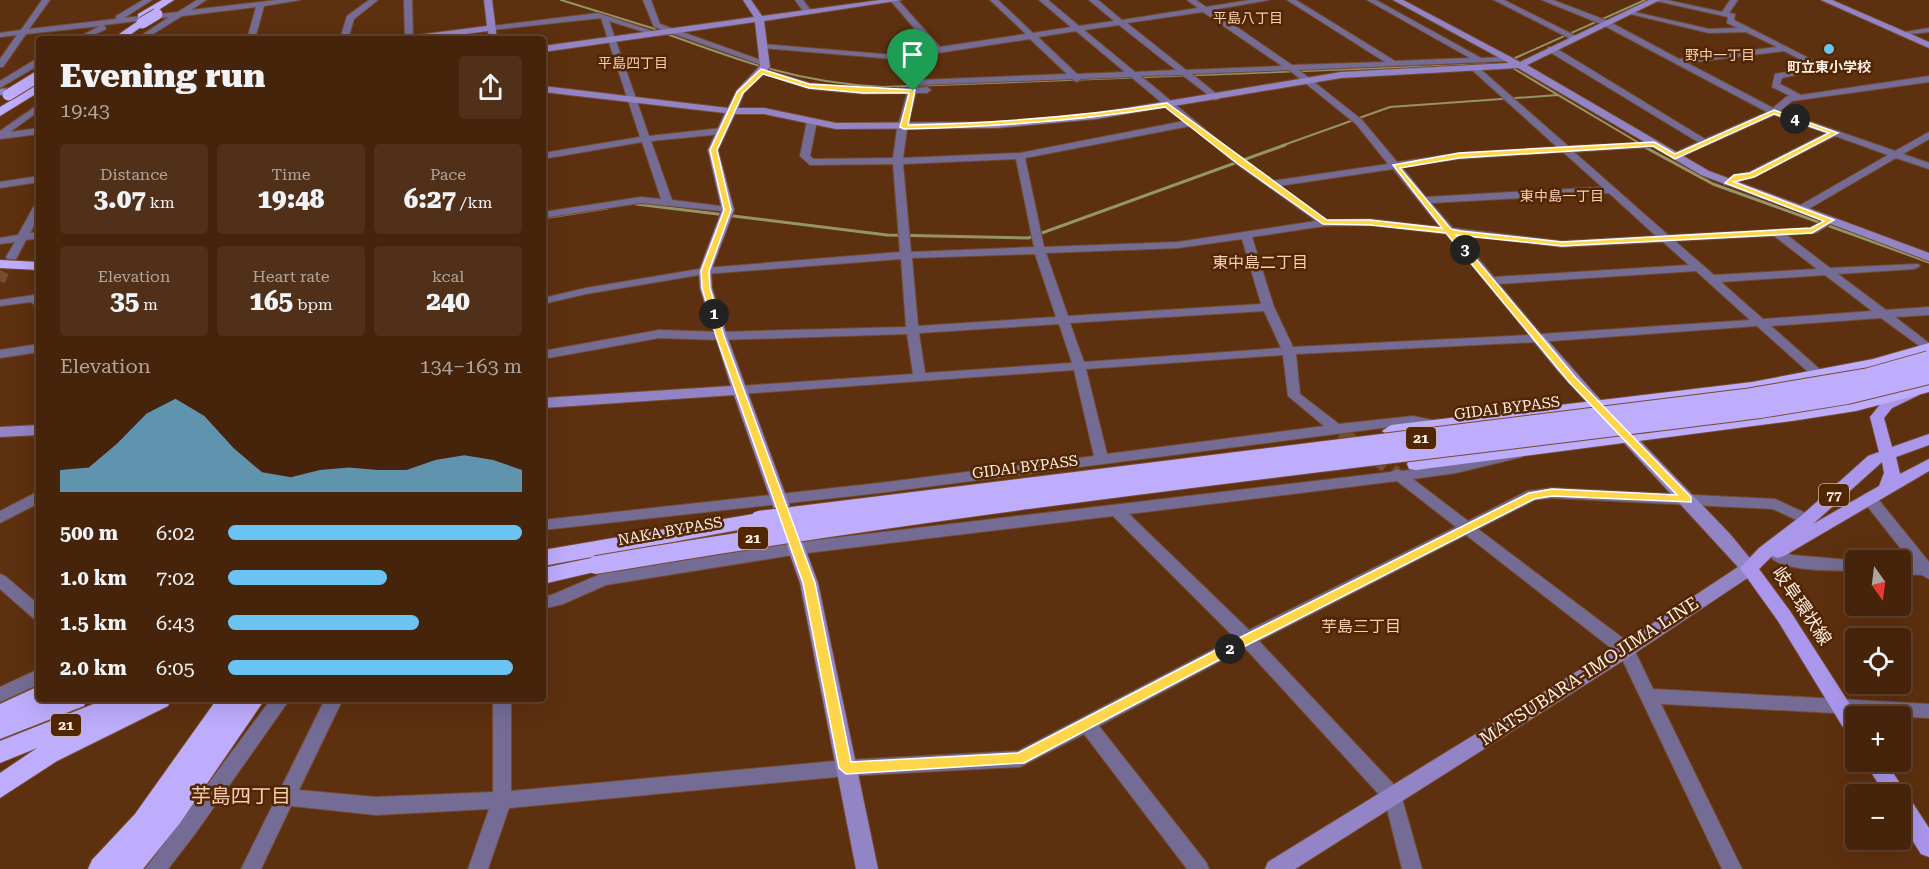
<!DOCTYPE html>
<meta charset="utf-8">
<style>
:root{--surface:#46240b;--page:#503019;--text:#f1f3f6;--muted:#b0a49d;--line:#5e412c;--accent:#6bc3f2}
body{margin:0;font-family:"Roboto Serif","Noto Sans JP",serif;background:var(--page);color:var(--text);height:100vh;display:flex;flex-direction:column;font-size:22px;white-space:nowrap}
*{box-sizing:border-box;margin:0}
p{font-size:20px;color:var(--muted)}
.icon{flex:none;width:33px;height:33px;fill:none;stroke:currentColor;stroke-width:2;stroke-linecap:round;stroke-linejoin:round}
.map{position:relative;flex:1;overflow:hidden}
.panel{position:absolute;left:36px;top:36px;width:510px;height:666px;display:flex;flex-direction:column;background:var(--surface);border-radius:6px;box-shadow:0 6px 24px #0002,0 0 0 2px var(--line)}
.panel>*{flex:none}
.needle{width:39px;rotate:166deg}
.buttons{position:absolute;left:1845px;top:550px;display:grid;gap:12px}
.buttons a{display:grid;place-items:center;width:66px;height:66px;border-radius:6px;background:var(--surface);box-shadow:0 6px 24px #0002,0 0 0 2px var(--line);font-size:30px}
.pin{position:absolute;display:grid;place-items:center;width:51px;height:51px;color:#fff;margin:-62px -26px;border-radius:50% 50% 50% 0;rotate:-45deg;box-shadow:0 0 6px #0007}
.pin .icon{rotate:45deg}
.km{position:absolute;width:30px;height:30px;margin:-15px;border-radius:50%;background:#222;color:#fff;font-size:16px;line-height:30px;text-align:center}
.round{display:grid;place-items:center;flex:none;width:63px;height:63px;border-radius:6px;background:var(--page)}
.overview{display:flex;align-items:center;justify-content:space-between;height:102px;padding:0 24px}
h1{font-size:33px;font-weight:800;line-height:45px}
.stats{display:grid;grid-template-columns:repeat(3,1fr);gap:9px;height:102px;padding:6px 24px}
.stats div{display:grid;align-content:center;border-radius:6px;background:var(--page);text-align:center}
.stats b{font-size:26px;font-weight:800}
.stats small{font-size:16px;font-weight:400}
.stats p{font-size:16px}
.chart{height:168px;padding:12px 24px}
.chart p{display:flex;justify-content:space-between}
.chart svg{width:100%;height:108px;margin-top:6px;fill:var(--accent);opacity:.7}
ul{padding:0 24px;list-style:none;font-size:20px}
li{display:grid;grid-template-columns:96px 72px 1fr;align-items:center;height:45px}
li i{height:15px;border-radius:8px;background:var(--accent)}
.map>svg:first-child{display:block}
</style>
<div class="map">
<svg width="1929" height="869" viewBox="0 0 1929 869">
<rect width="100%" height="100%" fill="#5d300f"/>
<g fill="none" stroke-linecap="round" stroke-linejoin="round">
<path stroke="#959468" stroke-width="2" d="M561 0 655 29
M667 34C743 62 800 83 883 87L1489 64
M1515 58 1645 0
M1511 67 1644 146
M1281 146 1390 107 1558 95"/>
<path stroke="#959468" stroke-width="3" d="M1641 145 1713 184 1929 262
M636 204 887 235 1028 238 1285 145
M543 218 607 208"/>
<path stroke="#754d2f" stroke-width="10" stroke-dasharray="10 5" stroke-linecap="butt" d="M0 281 12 257"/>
<path stroke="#754d2f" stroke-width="14" stroke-dasharray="14 7" stroke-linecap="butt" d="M1341 433 1396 473"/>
<defs>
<path id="street" d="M42 0H50L29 29 116 19V16L143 0H152L124 18 178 12 197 0H206L191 10 277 0H300L264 6 255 39H247L256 7 182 16 145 39H136L169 17 104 25 106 29 85 39H75L100 26 26 34 3 67H0V59L17 35 0 37V33L21 30Z
M369 0H378L354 19 348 39H340L347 16Z
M404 0H412L413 39H405Z
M643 0H651L660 24 769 63 762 65 654 27Z
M795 0H803L812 12 811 14H805Z
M890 0H898L940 47 1026 34 990 0H998L1033 33 1071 27 1039 0H1048L1079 26 1114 21 1089 0H1098L1122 20 1198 8 1187 0H1196L1206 7 1250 0H1269L1212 10 1292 65 1385 62 1287 0H1296L1395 61 1470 58 1367 0H1376L1481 58 1509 57 1513 59 1509 61 1299 70 1362 120 1397 162 1459 153 1557 147 1471 69 1478 67 1568 146 1657 142V146L1654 147 1574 152 1668 235 1810 228 1830 217 1835 220 1834 222 1816 233 1787 235 1830 268 1918 264 1920 266 1914 269 1838 274 1886 310 1929 307V315L1895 317 1929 343V353L1881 318 1771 326 1824 373 1826 376 1824 379H1816L1757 326 1538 342 1296 354 1300 394 1339 424 1413 416 1442 422 1444 425 1437 429 1413 424 879 493 543 530V520L879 483 1094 456 1074 370 740 394 734 390 740 386 913 374 907 334 720 340 659 338 543 359V351L659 330 720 332 906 327 901 259 705 274 586 294 543 304V298L586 288 705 268 900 252 893 164 810 165 800 156 807 121 812 118 817 121 810 156 813 159 893 158 897 129 907 93 863 94 809 89 757 71 761 68 810 83 863 88H909L913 74 910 57 894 59 762 48 758 46 762 44 894 55 932 49ZM1203 12 1282 66 1186 70 1127 23ZM1119 25 1176 70 1135 72 1084 30ZM1076 31 1125 72 1077 74 1038 37ZM1030 39 1067 74 920 80 921 74 918 56ZM1289 70 1356 124 1388 164 1272 181 1241 159 1141 76 1182 75 1215 100 1218 99V95L1192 74ZM1131 77 1184 121 1020 153 903 158 907 129 916 93H927L931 90 927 87 918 88V85L1072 79 1077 82 1081 79ZM1190 126 1235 163 1316 221 1178 242 1044 247 1025 158ZM1563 152 1602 187 1426 197 1402 167 1459 159ZM1016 159 1034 247 911 252 903 164ZM1393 169 1440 227 1370 219 1327 220 1279 186ZM1609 193 1656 236 1562 241 1453 228 1431 203ZM1370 225 1446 234 1529 335 1293 347 1274 307 1252 237 1325 226ZM1459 235 1562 247 1663 242 1689 265 1494 277ZM1774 236 1817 269 1714 275 1675 241ZM1242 239 1261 304 1068 316 1046 253 1178 248ZM1035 254 1056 317 918 326 912 258ZM1696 271 1750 320 1541 334 1499 284ZM1825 275 1872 311 1763 319 1721 282ZM1264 311 1281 348 1084 362 1070 323ZM1059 324 1072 363 925 373 919 333ZM1283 355 1288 396 1324 426 1107 454 1086 369Z
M1494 0H1504L1578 37 1571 39Z
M1542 0H1553L1608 21 1679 59 1777 47 1746 32 1709 33 1626 13 1630 11 1709 29 1738 28 1727 23 1728 17 1652 0H1667L1722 12 1730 0H1738L1729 13 1735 14 1734 20 1828 68 1782 78 1780 84 1801 95 1929 76V82L1792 101 1780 111 1895 151 1929 132V139L1903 154 1929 163V169L1896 158 1805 211H1797V207L1888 155 1835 136 1754 177 1740 180 1732 185H1724V181L1734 175 1749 172 1826 133 1774 115 1678 158H1672V154L1698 142 1548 51V47H1554L1705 139 1767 112 1601 24ZM1784 51 1815 67 1775 74 1772 87 1790 96 1786 97 1773 108 1687 63Z
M598 13 658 33 654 35 609 21 649 136 722 128 727 131 722 134 651 141 672 200 728 207 732 208V212L641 203 543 218V212L641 197 661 199 642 142 543 159V153L640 137 601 18 492 30 488 28 492 26Z
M1929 28V32L1903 35 1899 33Z
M36 59H39V65L0 88V81Z
M39 104V111L10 132 39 128V134L0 139V131Z
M39 176V182L0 188V182Z
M39 203V216L30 233 39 232V238L26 240 16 259H8L6 257 15 242 0 244V238L18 235 34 206Z
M34 295 39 297V308L31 302 0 306V300Z
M39 344V352L0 358V350Z
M1517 449 1522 451 1524 454 1522 457 1456 473 1413 479 1468 521 1527 491 1552 488 1775 499 1812 516 1814 520 1812 524 1807 525 1773 509 1552 498 1535 500 1478 529 1632 645 1653 689 1929 704V718L1661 704 1742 869H1722L1620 655 1466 535 1259 641 1400 791 1422 869H1402L1385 801 1245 648 1099 726 1206 862 1209 869H1187L1084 734 1020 767 846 776 509 808 488 869H468L489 809 376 815 291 806 261 869H241L325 699H343L299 790 376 797 493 792V699H511V791L846 760 1018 751 1235 638 1113 516 799 554 606 585 563 604 543 609V597L554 594 603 573 799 542 1391 472 1397 469 1402 471 1456 463ZM1397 481 1456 527 1249 630 1129 514Z
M39 491V503L0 523V511Z
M1869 493 1874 494 1929 562V579L1922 575 1900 574V562L1912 563 1864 502 1862 498 1864 494Z
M1776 548 1792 555 1861 561H1856V571C1835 570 1779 573 1768 554L1771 550Z
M0 574 5 576 39 605V620L33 618 0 589Z
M39 669V684L0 702V687Z
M271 699H290L195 834 168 869H145Z"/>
<path id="secondary" d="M484 0H492L497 39H489L488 31 429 39H405L409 36 487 26Z
M743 0H751L762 16 880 0H902L764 21 770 67 744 93 738 108H764L836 123 996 122 1096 113 1341 72 1509 63 1393 0H1403L1520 62 1649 0H1660L1527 65 1709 171 1929 253V261L1701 175 1518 68 1341 78 1096 119 996 128 836 129 764 114H735L718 150 734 210 711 271 712 288 727 336 818 583 878 869H856L800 583 734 395 543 408V398L731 386 700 288 699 271 722 210 708 150 725 113 543 92V86L728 108 737 90 760 66 755 22 543 52V46L754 17Z
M1821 0H1832L1929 42V48Z
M39 84V90L0 95V89Z
M1538 334 1543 335 1595 394 1730 534 1758 568 1755 573 1632 655 1295 869H1265L1268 862 1620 645 1738 567 1558 371 1531 338Z
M39 425V435L0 437V427Z"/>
<path id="primary" d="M1914 387 1919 389 1921 392 1919 395 1892 408 1884 418 1892 447 1929 434V445L1896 457 1900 474 1929 459V471L1784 556 1778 558 1772 556 1759 569 1790 611 1858 717H1856V739L1849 737 1778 621 1740 568 1759 548 1801 516 1868 456 1879 452 1870 417 1882 402ZM1882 462 1884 473 1879 486 1813 524Z
M1865 762H1886L1929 828V857L1921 854 1900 821V795H1885Z"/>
<path id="highway" d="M162 0H174L146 18H138V14Z
M138 21 147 23 124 39H112Z
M39 84V92L0 116V107Z
M0 260 39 262V270L0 268Z
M1929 343V353L1875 369 1752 392 1391 437 1382 431 1391 425 1752 382 1873 359Z
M1929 382V392L1856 411 1792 421 1416 470 1409 469 1407 464 1409 459 1416 458 1792 409 1856 399Z
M759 513 766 515 769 520 766 525 543 566V550Z
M596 557 603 560 606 565 603 570 543 584V568Z
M39 686V699H87L84 706 0 739V704Z
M106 699H171L168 706 57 761 0 798V773L37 748 0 763V741Z
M217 699H265L180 823 143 869H88L92 860 135 814Z"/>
</defs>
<use href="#street" stroke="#744b2d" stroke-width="2"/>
<use href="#secondary" stroke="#744b2d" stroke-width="2"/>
<use href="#primary" stroke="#744b2d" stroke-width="2"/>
<use href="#highway" stroke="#744b2d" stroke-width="2"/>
<use href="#street" fill="#746c95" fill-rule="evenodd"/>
<use href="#secondary" fill="#9384c5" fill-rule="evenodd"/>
<use href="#primary" fill="#aa97eb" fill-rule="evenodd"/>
<use href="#highway" fill="#beacfc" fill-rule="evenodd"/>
<defs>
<path id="highway-bridge-far1" d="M142 23 157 14
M8 95 39 76"/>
<path id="highway-bridge" d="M759 520 1745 398 1869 377 1929 360
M596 565C982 499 1372 458 1760 409L1847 395 1929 375"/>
</defs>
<use href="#highway-bridge-far1" stroke="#744b2d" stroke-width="13" stroke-linecap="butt"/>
<use href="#highway-bridge" stroke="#744b2d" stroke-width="20" stroke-linecap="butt"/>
<use href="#highway-bridge-far1" stroke="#beacfc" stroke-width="11"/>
<use href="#highway-bridge" stroke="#beacfc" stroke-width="18"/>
</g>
<path fill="#ffd54a" stroke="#fff" stroke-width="1.5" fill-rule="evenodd" d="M761 69 809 84 915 90 908 125C995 123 1080 117 1167 103L1327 220H1370L1442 228 1393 165 1459 153 1654 142 1675 154 1774 110 1838 133 1754 177 1734 182 1834 220 1812 233 1562 246 1456 235 1576 378 1691 497V502L1552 496 1534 499 1251 643 1024 763 846 774 839 768 803 583 716 336 702 288 701 271 724 210 710 150 737 92ZM763 74 809 88 863 93H909L900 127 904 129C992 127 1078 121 1165 107L1238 164 1323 224 1370 225 1446 233 1569 382 1677 495 1552 489 1529 493 1243 636 1018 753 851 762 815 583 724 336 710 288 709 271 731 210 717 150 743 93ZM1774 114 1829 133 1750 173 1734 175 1725 183 1824 221 1811 228 1562 242 1461 231 1451 229 1400 168 1459 158 1653 146 1675 159Z"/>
<circle fill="#6bc3f2" stroke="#512603" stroke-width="2" cx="1829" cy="49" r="6"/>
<g text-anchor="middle" stroke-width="5" stroke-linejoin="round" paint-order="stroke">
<g font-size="14" fill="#f8ceb4" stroke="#512603">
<text x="1248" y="23">平島八丁目</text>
<text x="1720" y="60">野中一丁目</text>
<text x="633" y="68">平島四丁目</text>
<text x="1562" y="201">東中島一丁目</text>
</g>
<g font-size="14" font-weight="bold" fill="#feefe6" stroke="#512603">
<text x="1829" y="72">町立東小学校</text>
</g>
<g fill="#512603" stroke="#cab3a2" stroke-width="1.5">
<rect x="1406" y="427" width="30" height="22" rx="4.5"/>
<rect x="1819" y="484" width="30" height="22" rx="4.5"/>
<rect x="738" y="527" width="30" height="22" rx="4.5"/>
<rect x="51" y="714" width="30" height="22" rx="4.5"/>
</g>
<g font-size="14" font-weight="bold" fill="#feefe6">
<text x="1421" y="443">21</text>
<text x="1834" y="500">77</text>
<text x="753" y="543">21</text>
<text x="66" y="730">21</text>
</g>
<g font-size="15" fill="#feefe6" stroke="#512603">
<text transform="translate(1507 408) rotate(-7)" y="5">GIDAI BYPASS</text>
<text transform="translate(1025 467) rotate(-7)" y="5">GIDAI BYPASS</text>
<text transform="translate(670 531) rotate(-10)" y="5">NAKA BYPASS</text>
</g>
<g font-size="16" fill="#f8ceb4" stroke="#512603">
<text x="1260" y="268">東中島二丁目</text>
<text x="1361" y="632">芋島三丁目</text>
</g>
<g font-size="18" fill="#feefe6" stroke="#512603">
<text transform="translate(1802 606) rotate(56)" y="6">岐阜環状線</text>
<text transform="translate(1589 671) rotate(-33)" y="6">MATSUBARA-IMOJIMA LINE</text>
</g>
<g font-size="20" fill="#f8ceb4" stroke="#512603">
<text x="241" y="803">芋島四丁目</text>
</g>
</g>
</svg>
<div class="buttons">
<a><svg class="needle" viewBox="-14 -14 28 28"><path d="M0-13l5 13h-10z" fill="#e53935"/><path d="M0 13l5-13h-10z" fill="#b0a49d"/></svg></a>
<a><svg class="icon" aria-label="locate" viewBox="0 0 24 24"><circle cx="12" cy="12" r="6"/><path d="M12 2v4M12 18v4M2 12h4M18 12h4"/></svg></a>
<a>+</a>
<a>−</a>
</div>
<div class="pin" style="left:913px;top:91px;background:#1e9e55"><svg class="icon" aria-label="arrive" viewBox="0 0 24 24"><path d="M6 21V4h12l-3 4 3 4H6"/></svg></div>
<b class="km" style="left:714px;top:314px">1</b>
<b class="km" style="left:1230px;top:649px">2</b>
<b class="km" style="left:1465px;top:250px">3</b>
<b class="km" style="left:1795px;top:119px">4</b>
<section class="panel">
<div class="overview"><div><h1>Evening run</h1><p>19:43</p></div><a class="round"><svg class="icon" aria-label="share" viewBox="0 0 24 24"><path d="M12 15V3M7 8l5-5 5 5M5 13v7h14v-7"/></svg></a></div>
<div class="stats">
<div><p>Distance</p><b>3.07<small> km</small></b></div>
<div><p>Time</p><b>19:48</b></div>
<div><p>Pace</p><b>6:27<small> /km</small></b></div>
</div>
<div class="stats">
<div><p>Elevation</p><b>35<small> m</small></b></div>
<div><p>Heart rate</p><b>165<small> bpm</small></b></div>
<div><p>kcal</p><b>240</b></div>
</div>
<div class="chart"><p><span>Elevation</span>134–163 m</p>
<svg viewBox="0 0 160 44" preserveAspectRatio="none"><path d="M0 44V35L10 34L20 24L30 12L40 6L50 13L60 26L70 36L80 38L90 35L100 34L110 35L120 35L130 31L140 29L150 31L160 35V44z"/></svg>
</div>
<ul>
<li><b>500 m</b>6:02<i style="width:100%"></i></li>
<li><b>1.0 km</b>7:02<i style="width:54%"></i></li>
<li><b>1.5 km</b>6:43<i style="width:65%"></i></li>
<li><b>2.0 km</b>6:05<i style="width:97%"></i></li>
</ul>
</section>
</div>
